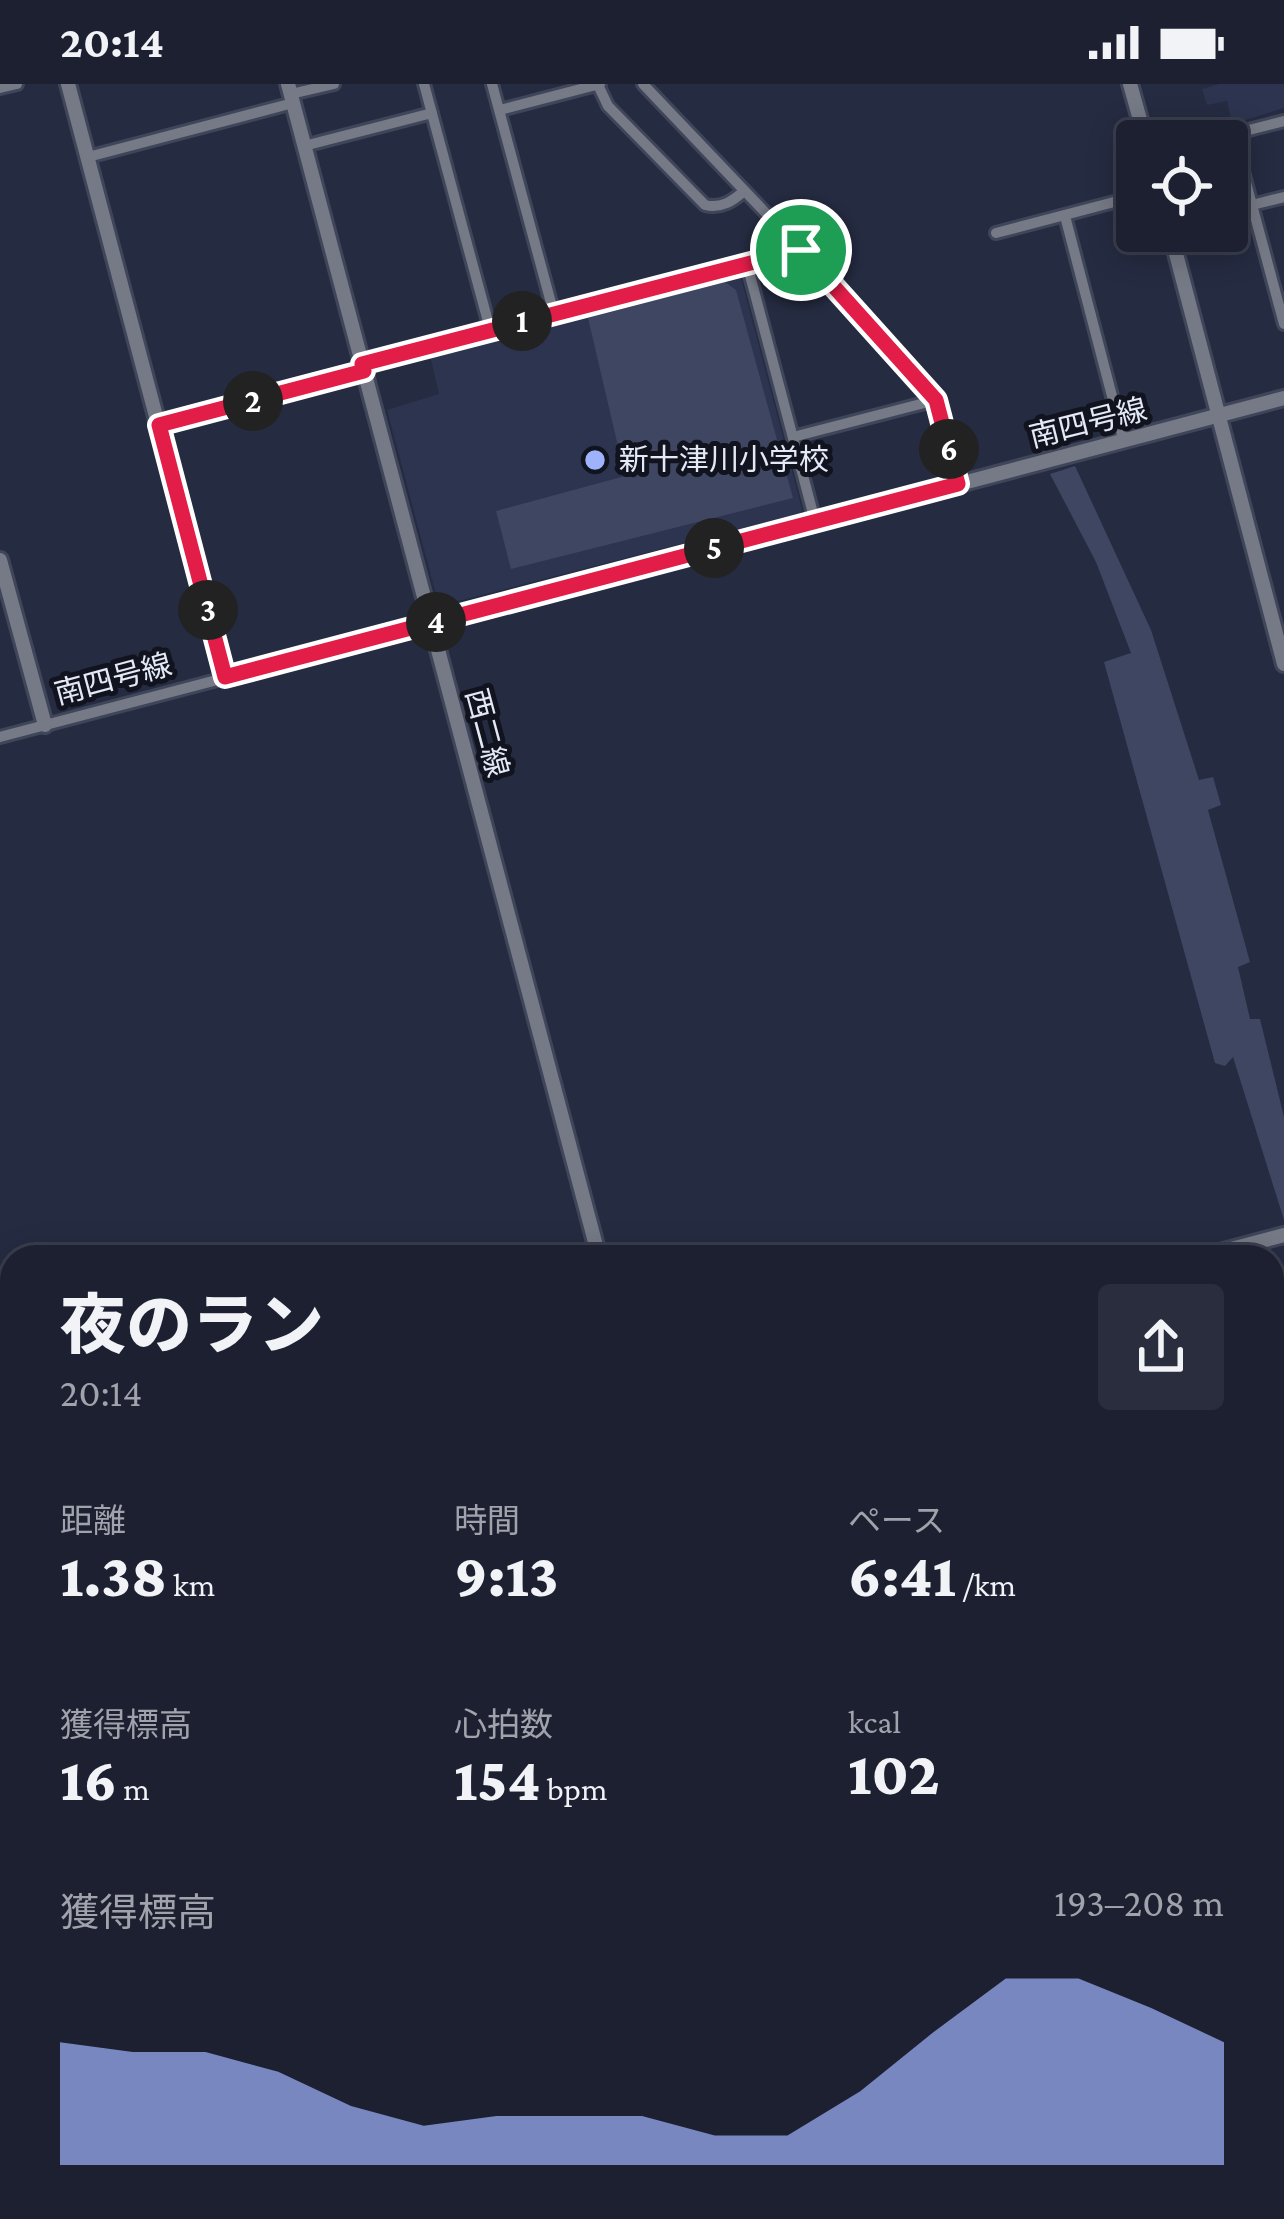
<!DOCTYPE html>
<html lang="ja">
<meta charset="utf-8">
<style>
:root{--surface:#1c2031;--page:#292d3d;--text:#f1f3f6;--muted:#a0a3ab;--line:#3a3e4d;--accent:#9fb3fd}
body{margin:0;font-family:"Crimson Pro","Noto Sans JP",serif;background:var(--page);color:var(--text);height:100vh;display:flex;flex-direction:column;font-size:45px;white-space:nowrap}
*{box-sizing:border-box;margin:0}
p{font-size:39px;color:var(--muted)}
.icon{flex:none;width:66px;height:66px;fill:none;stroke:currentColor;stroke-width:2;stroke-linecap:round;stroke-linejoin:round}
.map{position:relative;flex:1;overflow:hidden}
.side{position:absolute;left:0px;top:1161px;width:1284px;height:975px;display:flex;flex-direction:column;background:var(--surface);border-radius:36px 36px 0 0;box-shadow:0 6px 30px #0003,0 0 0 3px var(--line)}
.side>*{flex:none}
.fabs{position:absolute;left:1116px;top:36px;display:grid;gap:24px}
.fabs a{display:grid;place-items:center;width:132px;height:132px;border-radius:12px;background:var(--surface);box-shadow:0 6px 30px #0003,0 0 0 3px var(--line);font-size:60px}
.pin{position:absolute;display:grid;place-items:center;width:102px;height:102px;color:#fff;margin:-51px;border:6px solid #fff;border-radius:50%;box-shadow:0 3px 12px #0007}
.km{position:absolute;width:60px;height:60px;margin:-30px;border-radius:50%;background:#222;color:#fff;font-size:33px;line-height:60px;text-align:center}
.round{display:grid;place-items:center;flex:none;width:126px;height:126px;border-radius:12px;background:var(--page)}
.head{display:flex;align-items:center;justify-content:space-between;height:204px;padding:0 60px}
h1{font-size:66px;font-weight:800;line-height:90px}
.stats{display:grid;grid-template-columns:repeat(3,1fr);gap:18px;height:204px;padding:12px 60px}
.stats div{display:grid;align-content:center}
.stats b{font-size:60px;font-weight:800}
.stats small{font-size:33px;font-weight:400}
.stats p{font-size:33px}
.chart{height:336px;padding:24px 60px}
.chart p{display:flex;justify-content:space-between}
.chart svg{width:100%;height:216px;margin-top:12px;fill:var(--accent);opacity:.7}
.status{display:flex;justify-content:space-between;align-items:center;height:84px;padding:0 60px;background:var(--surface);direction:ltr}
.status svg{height:33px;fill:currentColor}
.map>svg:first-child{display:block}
</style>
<div class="status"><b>20:14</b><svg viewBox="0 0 49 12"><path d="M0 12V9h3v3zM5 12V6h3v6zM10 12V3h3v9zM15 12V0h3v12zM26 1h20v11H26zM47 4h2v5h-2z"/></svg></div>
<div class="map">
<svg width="1284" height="2135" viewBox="0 0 1284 2135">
<rect width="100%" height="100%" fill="#252b41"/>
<path fill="#2d344f" d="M1219 0H1284V24L1232 40 1227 17 1207 21 1202 5Z
M737 191 741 194 802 425 801 429 439 522 387 326 439 310 430 271Z"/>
<path fill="#3e4662" d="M725 198 736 206 793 414 511 485 496 427 625 392 588 234Z
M1075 382 1151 546 1199 696 1213 693 1221 721 1208 726 1250 878 1238 883 1250 935H1260L1284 1033V1136L1233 973 1225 982 1215 979 1104 578 1131 569 1096 478 1050 390Z
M12 1695V1835L0 1840V1706Z"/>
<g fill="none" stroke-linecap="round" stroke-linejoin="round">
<path stroke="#6573a4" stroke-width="3" d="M0 1501 12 1497
M0 1805 12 1798
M1272 1873 1284 1874
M572 2124 573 2135"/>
<defs>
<path id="minor" d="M424 0 490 245
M492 0 554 230
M643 0 801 166 936 316 958 400
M598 1 608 22 705 121C721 125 733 117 744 107
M0 4 17 0
M291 10 334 0
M500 26 600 0
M1233 50 1284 240
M1206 57 1284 37
M304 62 432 29
M88 73 293 19
M1252 121 1284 113
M1065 132 1124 358
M996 149 1137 112
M747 180 815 437
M361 280 801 166
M793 353 936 316
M0 653 430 540
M1272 1994 1284 1991
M0 2077 12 2123"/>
<path id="tertiary" d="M68 0 225 593
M288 0 599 1173
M1130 0 1146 57
M1170 147 1284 580
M159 342 363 287
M0 476 45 641
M430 540 1284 314
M1201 1173 1284 1151
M0 1490 12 1487
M851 2124 854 2135
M735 2135 777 2124"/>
</defs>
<use href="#minor" stroke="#40465a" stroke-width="16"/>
<use href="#tertiary" stroke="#40465a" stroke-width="20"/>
<use href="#minor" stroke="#767a86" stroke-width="10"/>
<use href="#tertiary" stroke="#767a86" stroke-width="14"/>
</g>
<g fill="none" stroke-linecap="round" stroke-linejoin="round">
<defs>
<path id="route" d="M801 166 936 316 958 400 225 593 159 341 364 287 362 280Z"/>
</defs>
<use href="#route" stroke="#fff" stroke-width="24"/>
<use href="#route" stroke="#e11d48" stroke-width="15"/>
</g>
<circle fill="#9fb3fd" stroke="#11141e" stroke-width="4.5" cx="595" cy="376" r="12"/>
<g text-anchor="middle" stroke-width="10" stroke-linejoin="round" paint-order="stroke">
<g font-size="30" fill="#e4e9f7" stroke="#11141e">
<text transform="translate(1088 339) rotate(-14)" y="10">南四号線</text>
<text transform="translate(113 595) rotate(-15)" y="10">南四号線</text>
<text transform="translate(487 649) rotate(75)" y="10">西二線</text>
</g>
<g font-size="30" fill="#e4e9f7" stroke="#11141e" text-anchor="start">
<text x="619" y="386">新十津川小学校</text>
</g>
</g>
</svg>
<div class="fabs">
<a><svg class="icon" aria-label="locate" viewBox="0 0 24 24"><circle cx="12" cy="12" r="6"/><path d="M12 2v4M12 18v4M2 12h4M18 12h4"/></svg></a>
</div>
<div class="pin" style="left:801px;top:166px;background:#1e9e55"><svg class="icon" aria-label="arrive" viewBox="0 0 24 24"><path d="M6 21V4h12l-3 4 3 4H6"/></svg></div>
<b class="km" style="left:522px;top:237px">1</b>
<b class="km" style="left:253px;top:317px">2</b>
<b class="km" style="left:208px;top:526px">3</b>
<b class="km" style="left:436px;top:538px">4</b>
<b class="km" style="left:714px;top:464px">5</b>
<b class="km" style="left:949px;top:365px">6</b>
<section class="side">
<div class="head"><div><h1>夜のラン</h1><p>20:14</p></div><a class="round"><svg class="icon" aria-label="share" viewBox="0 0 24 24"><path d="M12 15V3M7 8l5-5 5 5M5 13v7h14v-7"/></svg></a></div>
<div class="stats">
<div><p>距離</p><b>1.38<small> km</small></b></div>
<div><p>時間</p><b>9:13</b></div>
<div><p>ペース</p><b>6:41<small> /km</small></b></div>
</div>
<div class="stats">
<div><p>獲得標高</p><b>16<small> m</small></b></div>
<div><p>心拍数</p><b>154<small> bpm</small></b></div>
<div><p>kcal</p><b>102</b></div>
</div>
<div class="chart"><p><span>獲得標高</span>193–208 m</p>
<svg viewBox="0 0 160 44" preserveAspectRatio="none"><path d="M0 44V19L10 21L20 21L30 25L40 32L50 36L60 34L70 34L80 34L90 38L100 38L110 29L120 17L130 6L140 6L150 12L160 19V44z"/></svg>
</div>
</section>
</div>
